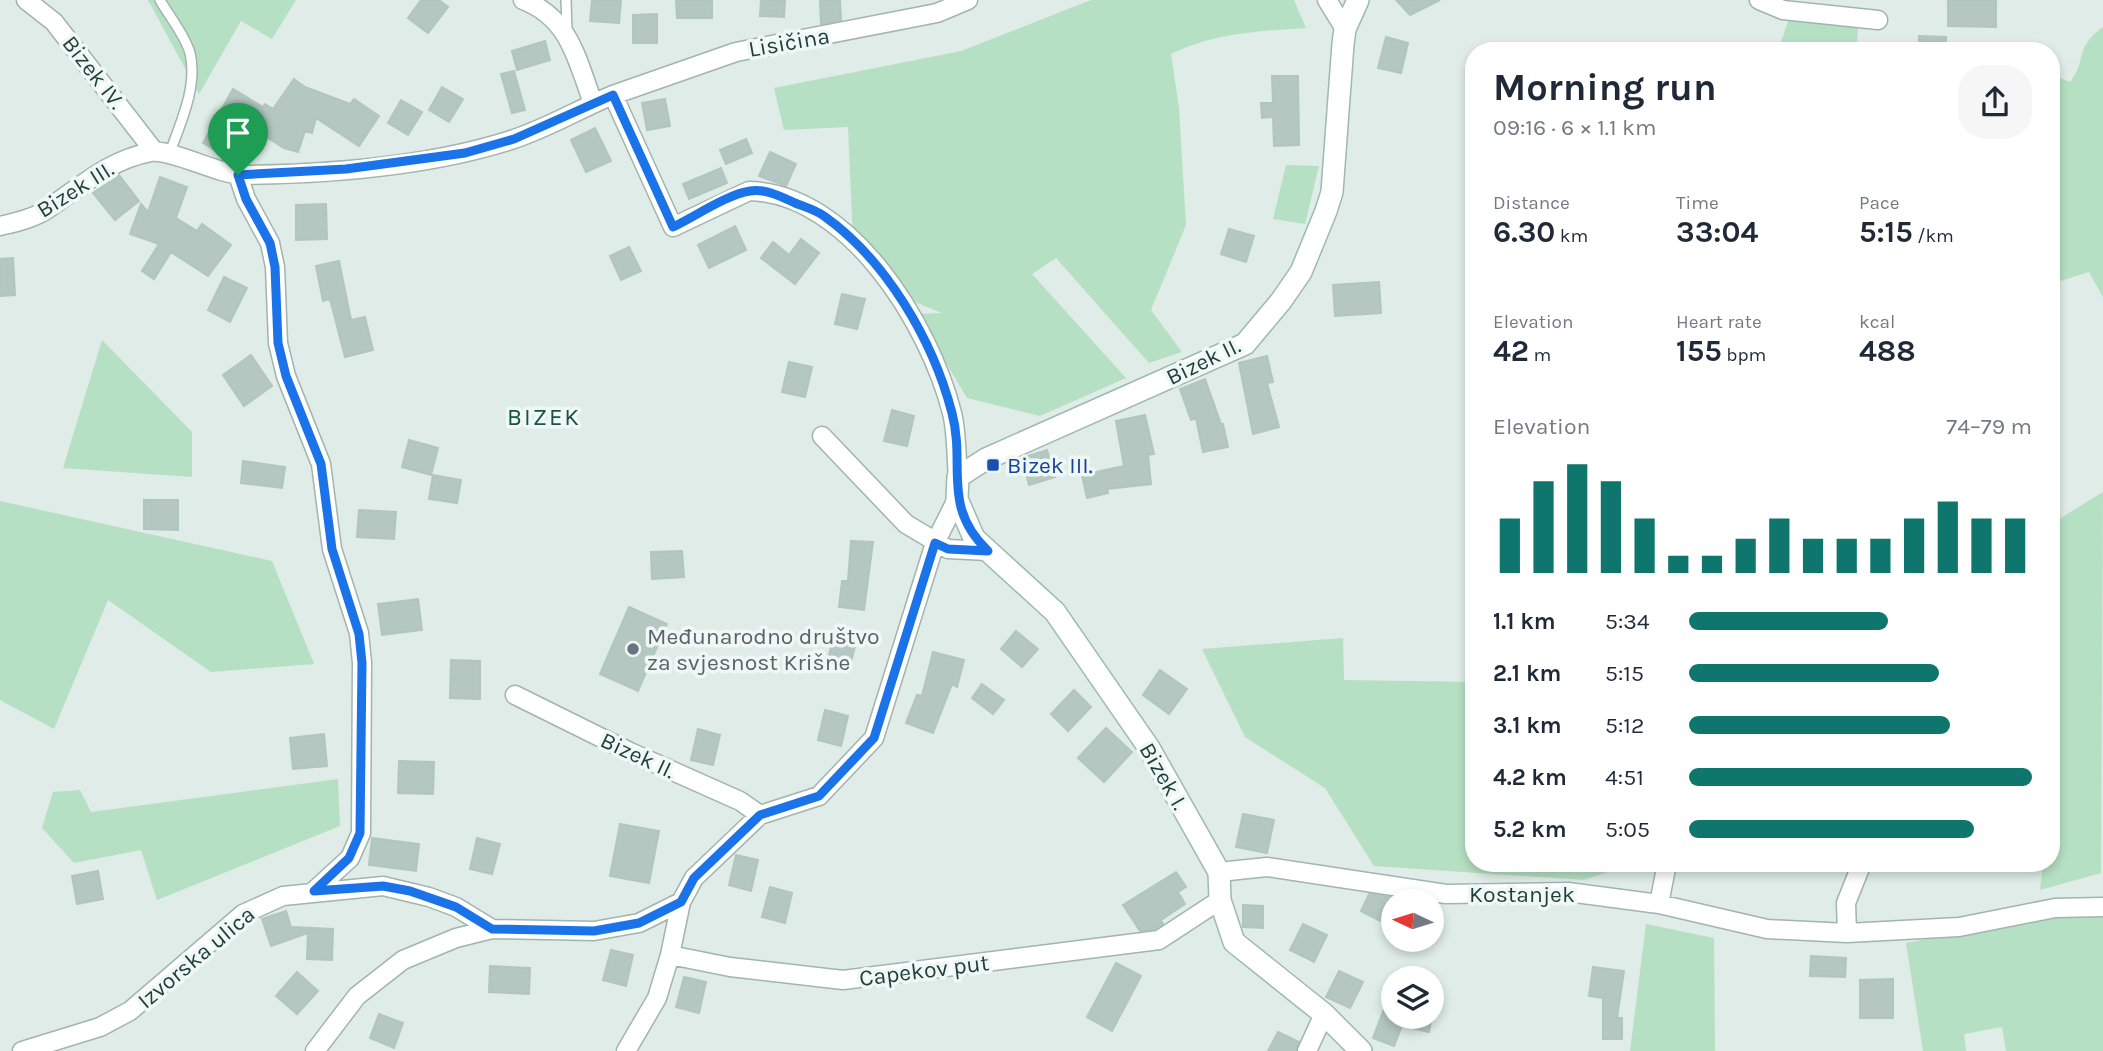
<!DOCTYPE html>
<meta charset="utf-8">
<style>
:root{--surface:#fff;--page:#f6f6f7;--text:#1f2937;--muted:#747a83;--accent:#0f766e}
body{margin:0;font-family:Karla,sans-serif;background:var(--page);color:var(--text);height:100vh;display:flex;flex-direction:column;font-size:26px;white-space:nowrap}
*{box-sizing:border-box;margin:0}
p{font-size:23px;color:var(--muted)}
.icon{flex:none;width:38px;height:38px;fill:none;stroke:currentColor;stroke-width:2;stroke-linecap:round;stroke-linejoin:round}
.map{position:relative;flex:1;overflow:hidden}
.drawer{position:absolute;left:1465px;top:42px;width:595px;height:830px;display:flex;flex-direction:column;background:var(--surface);border-radius:28px;box-shadow:0 4px 10px #0003}
.drawer>*{flex:none}
.needle{width:46px;rotate:274deg}
.buttons{position:absolute;left:1381px;top:889px;display:grid;gap:14px}
.buttons a{display:grid;place-items:center;width:63px;height:63px;border-radius:50%;background:var(--surface);box-shadow:0 4px 10px #0003;font-size:35px}
.pin{position:absolute;display:grid;place-items:center;width:60px;height:60px;color:#fff;margin:-72px -30px;border-radius:50% 50% 50% 0;rotate:-45deg;box-shadow:0 0 7px #0007}
.pin .icon{rotate:45deg}
.round{display:grid;place-items:center;flex:none;width:74px;height:74px;border-radius:28px;background:var(--page)}
.overview{display:flex;align-items:center;justify-content:space-between;height:119px;padding:0 28px}
h1{font-size:38px;font-weight:700;line-height:52px}
.metrics{display:grid;grid-template-columns:repeat(3,1fr);gap:10px;height:119px;padding:7px 28px}
.metrics div{display:grid;align-content:center}
.metrics b{font-size:30px;font-weight:700}
.metrics small{font-size:19px;font-weight:400}
.metrics p{font-size:19px}
.chart{height:196px;padding:14px 28px}
.chart p{display:flex;justify-content:space-between}
.chart svg{width:100%;height:126px;margin-top:7px;stroke:var(--accent);stroke-width:6}
ul{padding:0 28px;list-style:none;font-size:23px}
li{display:grid;grid-template-columns:112px 84px 1fr;align-items:center;height:52px}
li i{height:18px;border-radius:9px;background:var(--accent)}
.map>svg:first-child{display:block}
</style>
<div class="map">
<svg width="2103" height="1051" viewBox="0 0 2103 1051">
<rect width="100%" height="100%" fill="#dfece7"/>
<path fill="#b6e0c3" d="M148 0H296L272 39 241 21 199 94Z
M1091 0H1294L1306 28C1259 31 1213 33 1171 54L1179 108 1186 225 1151 310 1182 352 1149 363 1056 258 1032 274 1126 378 1040 416 967 398 917 314 942 313 895 294 853 241 848 127 784 130 774 88 961 51Z
M1828 19 1858 22 1857 51H1778L1788 21Z
M2103 27V297L2089 272 2051 284V74L2070 82C2088 59 2073 49 2103 27Z
M1286 165 1319 166 1305 224 1273 219Z
M102 340 192 432V477L63 468Z
M2103 492 2101 873 2040 890 2043 863H2051V524Z
M0 501 272 561 314 664 211 672 108 600 54 729 0 700Z
M1343 638 1344 680 1473 682 1474 863H1633L1584 880 1374 866 1325 788 1245 737 1202 649Z
M338 779 340 826 157 900 141 850 74 863 42 828 53 792 80 790 91 812Z
M2103 914V1051H2006L2002 1027 1964 1034 1966 1051H1923L1906 943 2055 915Z
M1646 924 1714 938 1715 1051H1630Z"/>
<path fill="#b4c7c0" stroke="#b1c6bf" stroke-width="2" d="M421 0H439L448 7 428 33 408 18Z
M592 0H621L619 23 590 21Z
M676 0H712V18H677Z
M761 0H785L784 17 760 16Z
M820 0H840L841 20 821 24Z
M1396 0H1440L1410 15Z
M1948 0H1996V27L1948 26Z
M657 14V43H633V15Z
M1919 36 1946 37V51H1919Z
M1386 37 1408 43 1401 73 1378 68Z
M545 41 550 60 517 70 512 51Z
M514 71 525 110 512 113 501 74Z
M1272 76H1298L1299 145 1274 146 1273 117 1262 118 1261 103H1273Z
M294 79 305 87 350 104 354 99 379 116 359 146 316 118 312 133 305 131 298 152 284 148 243 122 223 155 203 143 233 89 263 107 265 104 273 109Z
M442 87 463 99 449 122 429 110Z
M665 99 670 126 647 130 642 103Z
M401 100 422 112 408 135 388 123Z
M595 128 611 161 586 172 571 140Z
M746 139 752 153 726 164 720 150Z
M770 152 796 164 786 186 759 176Z
M721 168 727 183 689 199 683 184Z
M119 175 139 201 115 220 93 193Z
M160 177 187 187 176 218 197 231 202 224 231 245 208 276 171 252 154 279 142 271 159 244 130 234 141 204 148 212Z
M326 204 327 239 296 240V205Z
M735 226 746 250 709 268 698 245Z
M1229 229 1254 236 1246 262 1221 254Z
M801 239 819 253 795 284 761 258 773 242 789 255Z
M629 247 641 271 621 280 610 256Z
M13 258 15 295 0 296V259Z
M339 261 351 320 365 317 373 350 345 357 330 299 323 301 316 266Z
M224 277 247 288 230 322 208 310Z
M1379 282 1381 313 1335 316 1333 285Z
M842 294 865 299 857 329 835 324Z
M251 355 272 386 244 406 223 375Z
M1267 356 1273 382 1267 383 1279 427 1253 434 1239 363Z
M789 362 812 367 805 397 782 392Z
M1205 379 1221 424H1223L1228 447 1203 452 1196 418 1191 420 1180 389Z
M892 410 914 416 907 446 884 441Z
M1145 415 1154 454 1148 455 1151 484 1107 489 1108 493 1087 498 1082 475 1124 466 1116 421Z
M409 440 438 448 431 475 402 467Z
M1047 450 1055 477 1029 485 1022 458Z
M243 461 285 467 282 488 241 483Z
M433 475 461 480 457 503 429 499Z
M144 500H178V530L144 529Z
M359 510 396 512 394 539 357 537Z
M851 541 873 542 864 610 839 607 842 581H848Z
M682 551 684 577 652 579 651 552Z
M418 599 422 630 382 635 378 604Z
M629 607 667 624 638 691 600 674Z
M1016 631 1038 649 1022 667 1001 649Z
M834 634 857 639 849 669 827 664Z
M933 652 964 660 957 687 952 684 933 733 906 723 917 695 922 696Z
M451 660 480 661V699L450 698Z
M1160 670 1187 689 1169 714 1143 695Z
M982 684 1004 700 993 714 972 698Z
M1074 690 1091 707 1068 731 1051 714Z
M825 710 848 716 841 746 818 740Z
M1106 728 1132 752 1104 782 1078 758Z
M698 729 720 735 713 765 691 760Z
M324 734 327 766 293 769 290 738Z
M399 761 434 762 433 794 398 793Z
M1243 814 1274 820 1267 853 1236 847Z
M620 824 659 831 649 883 610 876Z
M372 838 419 844 416 871 369 865Z
M477 838 500 844 492 874 470 869Z
M736 855 758 860 751 891 729 885Z
M98 871 103 899 77 904 72 876Z
M1176 872 1186 887 1178 892 1185 904 1161 920 1163 924 1155 929 1140 931 1123 905Z
M770 887 792 893 785 923 762 917Z
M1369 894 1396 898 1384 923 1361 911Z
M1243 905 1263 906V928L1243 927Z
M286 911 291 927 333 929 332 960 307 959 308 933 271 946 262 919Z
M1303 924 1327 935 1314 962 1290 950Z
M611 950 633 955 626 986 603 980Z
M1811 956 1846 958 1845 977 1810 976Z
M1116 963 1141 976 1112 1031 1087 1017Z
M490 966 530 968 529 994 489 992Z
M1593 967 1624 971 1617 1018H1622V1039H1603V998L1589 996Z
M1339 971 1363 982 1350 1008 1326 997Z
M297 972 318 991 297 1014 276 996Z
M684 977 706 982 699 1013 676 1007Z
M1893 979V1018H1860V980Z
M1384 1009 1393 1013V1017H1432L1429 1032 1402 1026 1394 1046 1373 1038Z
M379 1014 403 1023 394 1048 370 1038Z
M1278 1032 1299 1042 1296 1051H1268Z"/>
<g fill="none" stroke-linecap="round" stroke-linejoin="round">
<defs>
<path id="lane" d="M160 0C169 16 185 35 190 53 198 87 180 124 169 155
M566 0 567 31"/>
<path id="street" d="M26 0 54 22 154 151
M523 0C570 18 577 60 593 103
M1327 0 1345 29
M1759 0 1783 10 1878 20
M613 95 736 52 937 13 968 0
M238 175 246 199 270 243 275 267 278 343 286 376 321 464 332 549 359 633 362 663 361 833 350 858 314 891
M0 226C17 222 35 218 49 208 83 185 109 160 151 152 170 148 219 175 243 175 328 174 430 166 511 140 546 129 579 109 613 95L673 227 749 191C850 193 930 326 952 413 957 433 956 456 958 477
M822 436 906 524 948 549 988 551
M515 695 630 752 740 801 760 815
M1219 872 1267 867 1446 894 1568 892 1659 904 1767 929 1847 933 1959 927 2055 908 2103 907
M681 902 670 955 730 967 843 980 1159 940 1220 900
M1659 904 1667 863
M1847 933 1846 903 1862 863
M22 1051 100 1027 130 1011 243 914 283 896 383 886 429 897 456 907 492 929
M315 1051 357 996 403 960 456 938 492 929 594 931 639 923 681 902 694 878 760 815 819 796 874 738 935 543 957 499
M626 1051 657 998 670 955
M1307 1051 1324 1014"/>
<path id="secondary" d="M1358 0 1345 29 1343 44 1332 192 1326 211 1301 272 1281 301 1245 344 986 459 958 477 957 499 974 538 1055 612 1149 748 1219 872 1220 900 1234 942 1324 1014 1361 1051"/>
</defs>
<use href="#lane" stroke="#a2b4af" stroke-width="12"/>
<use href="#street" stroke="#a2b4af" stroke-width="21"/>
<use href="#secondary" stroke="#9db9b0" stroke-width="24"/>
<use href="#lane" stroke="#fff" stroke-width="9"/>
<use href="#street" stroke="#fff" stroke-width="18"/>
<use href="#secondary" stroke="#fff" stroke-width="21"/>
</g>
<g fill="none" stroke-linecap="round" stroke-linejoin="round">
<defs>
<path id="route" d="M613 95 673 227C694 217 728 194 750 191 765 188 782 197 795 203 805 207 816 210 824 216 886 260 933 340 952 413 966 466 941 506 988 551L948 549 935 543 874 738 819 796 760 815 694 878 681 902 639 923 594 931 492 929 456 907 410 891 383 886 314 891 349 858 360 833 362 663 359 634 332 549 321 464 286 376 278 343 275 267 270 243 246 199 238 175 346 169 465 153 514 139Z"/>
</defs>
<use href="#route" stroke="#fff" stroke-width="14"/>
<use href="#route" stroke="#1a73e8" stroke-width="9"/>
</g>
<rect fill="#1a4fb4" stroke="#f0f8f5" stroke-width="2.5" x="986" y="458" width="14" height="14" rx="3.5"/>
<circle fill="#6b7280" stroke="#f0f8f5" stroke-width="2.5" cx="633" cy="649" r="7"/>
<g text-anchor="middle" stroke-width="7" stroke-linejoin="round" paint-order="stroke">
<g font-size="23" fill="#1f3e37" stroke="#f0f8f5">
<text transform="translate(789 42) rotate(-10)" y="8">Lisičina</text>
<text transform="translate(94 72) rotate(52)" y="8">Bizek IV.</text>
<text transform="translate(75 189) rotate(-32)" y="8">Bizek III.</text>
<text transform="translate(1203 361) rotate(-26)" y="8">Bizek II.</text>
<text transform="translate(638 755) rotate(25)" y="8">Bizek II.</text>
<text transform="translate(1164 776) rotate(60)" y="8">Bizek I.</text>
<text x="1522" y="902">Kostanjek</text>
<text transform="translate(196 957) rotate(-40)" y="8">Izvorska ulica</text>
<text transform="translate(924 970) rotate(-7)" y="8">Capekov put</text>
</g>
<g font-size="23" fill="#164399" stroke="#f0f8f5" text-anchor="start">
<text x="1007" y="473">Bizek III.</text>
</g>
<g font-size="23" fill="#5b616d" stroke="#f0f8f5" text-anchor="start">
<text x="647" y="644">Međunarodno društvo<tspan x="647" dy="26">za svjesnost Krišne</tspan></text>
</g>
<g font-size="24" letter-spacing="2" fill="#195247" stroke="#f0f8f5">
<text x="544" y="425">BIZEK</text>
</g>
</g>
</svg>
<div class="buttons">
<a><svg class="needle" viewBox="-14 -14 28 28"><path d="M0-13l5 13h-10z" fill="#e53935"/><path d="M0 13l5-13h-10z" fill="#747a83"/></svg></a>
<a><svg class="icon" aria-label="layers" viewBox="0 0 24 24"><path d="M12 4l9 5-9 5-9-5zM3 14l9 5 9-5"/></svg></a>
</div>
<div class="pin" style="left:238px;top:175px;background:#1e9e55"><svg class="icon" aria-label="arrive" viewBox="0 0 24 24"><path d="M6 21V4h12l-3 4 3 4H6"/></svg></div>
<section class="drawer">
<div class="overview"><div><h1>Morning run</h1><p>09:16 · 6 × 1.1 km</p></div><a class="round"><svg class="icon" aria-label="share" viewBox="0 0 24 24"><path d="M12 15V3M7 8l5-5 5 5M5 13v7h14v-7"/></svg></a></div>
<div class="metrics">
<div><p>Distance</p><b>6.30<small> km</small></b></div>
<div><p>Time</p><b>33:04</b></div>
<div><p>Pace</p><b>5:15<small> /km</small></b></div>
</div>
<div class="metrics">
<div><p>Elevation</p><b>42<small> m</small></b></div>
<div><p>Heart rate</p><b>155<small> bpm</small></b></div>
<div><p>kcal</p><b>488</b></div>
</div>
<div class="chart"><p><span>Elevation</span>74–79 m</p>
<svg viewBox="0 0 160 44" preserveAspectRatio="none"><path d="M5 44V25M15 44V12M25 44V6M35 44V12M45 44V25M55 44V38M65 44V38M75 44V32M85 44V25M95 44V32M105 44V32M115 44V32M125 44V25M135 44V19M145 44V25M155 44V25"/></svg>
</div>
<ul>
<li><b>1.1 km</b>5:34<i style="width:58%"></i></li>
<li><b>2.1 km</b>5:15<i style="width:73%"></i></li>
<li><b>3.1 km</b>5:12<i style="width:76%"></i></li>
<li><b>4.2 km</b>4:51<i style="width:100%"></i></li>
<li><b>5.2 km</b>5:05<i style="width:83%"></i></li>
</ul>
</section>
</div>
